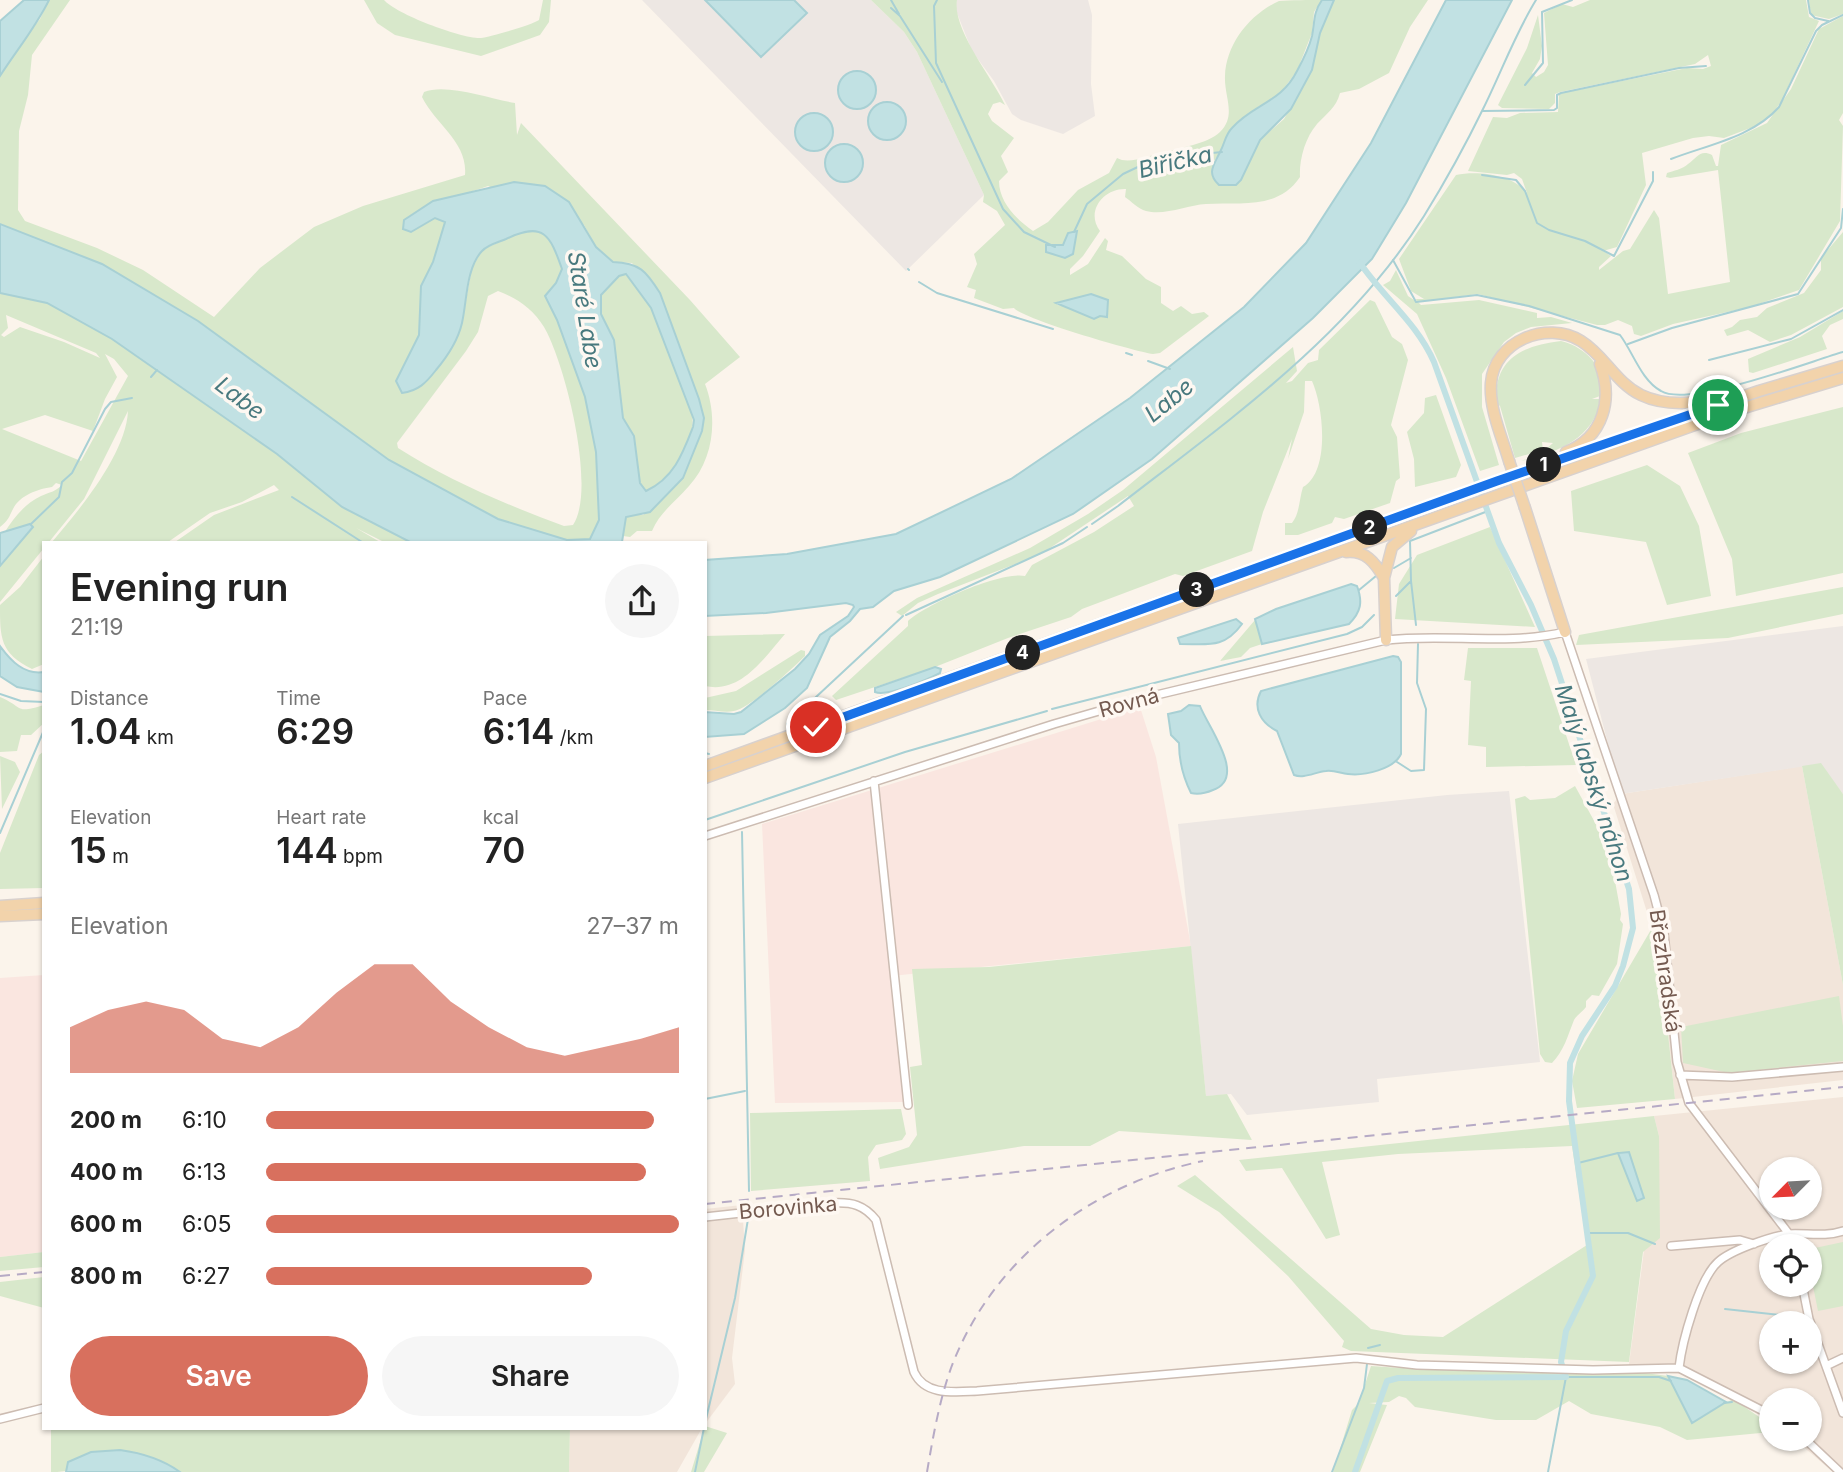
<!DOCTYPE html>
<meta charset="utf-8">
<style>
:root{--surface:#fff;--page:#f6f6f6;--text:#222;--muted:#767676;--accent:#d8705e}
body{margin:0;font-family:Inter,sans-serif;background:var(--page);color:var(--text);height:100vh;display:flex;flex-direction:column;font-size:26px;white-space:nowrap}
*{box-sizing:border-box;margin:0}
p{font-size:23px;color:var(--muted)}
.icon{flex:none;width:38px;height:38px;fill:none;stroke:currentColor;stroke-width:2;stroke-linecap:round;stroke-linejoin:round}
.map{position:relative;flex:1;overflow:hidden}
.details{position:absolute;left:42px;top:541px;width:665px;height:889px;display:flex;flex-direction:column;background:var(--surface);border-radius:0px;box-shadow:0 2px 5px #0004}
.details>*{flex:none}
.needle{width:46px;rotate:246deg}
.fabs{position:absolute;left:1759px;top:1157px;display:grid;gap:14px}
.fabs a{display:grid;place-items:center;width:63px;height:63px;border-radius:50%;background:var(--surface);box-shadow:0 2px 5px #0004;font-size:35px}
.pin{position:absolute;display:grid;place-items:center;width:60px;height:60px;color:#fff;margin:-30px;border:4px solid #fff;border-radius:50%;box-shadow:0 2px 7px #0007}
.km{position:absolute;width:35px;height:35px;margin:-18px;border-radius:50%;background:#222;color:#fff;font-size:19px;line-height:35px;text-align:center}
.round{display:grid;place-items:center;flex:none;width:74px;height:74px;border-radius:37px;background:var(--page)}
.head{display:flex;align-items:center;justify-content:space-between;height:119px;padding:0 28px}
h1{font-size:38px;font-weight:600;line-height:52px}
.figures{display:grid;grid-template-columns:repeat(3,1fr);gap:10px;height:119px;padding:7px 28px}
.figures div{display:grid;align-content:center}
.figures b{font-size:35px;font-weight:600}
.figures small{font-size:19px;font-weight:400}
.figures p{font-size:19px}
.chart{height:196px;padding:14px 28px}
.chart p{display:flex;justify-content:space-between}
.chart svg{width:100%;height:126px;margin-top:7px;fill:var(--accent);opacity:.7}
.action{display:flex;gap:14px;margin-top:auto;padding:14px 28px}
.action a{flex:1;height:80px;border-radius:42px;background:var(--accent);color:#fff;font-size:28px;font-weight:600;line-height:80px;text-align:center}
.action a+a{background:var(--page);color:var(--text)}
ul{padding:0 28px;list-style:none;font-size:23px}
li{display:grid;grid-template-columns:112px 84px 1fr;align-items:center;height:52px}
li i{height:18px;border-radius:9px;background:var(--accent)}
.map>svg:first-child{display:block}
</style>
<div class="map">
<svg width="1843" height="1472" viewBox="0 0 1843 1472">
<rect width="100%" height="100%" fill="#fbf4eb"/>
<path fill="#f2e5da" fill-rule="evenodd" d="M1802 766 1843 985V1080L1675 1099 1663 987 1652 928 1613 804 1621 794Z
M1843 1097V1472H1833L1794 1439 1810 1438V1400H1771V1421L1756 1410 1686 1374 1628 1372 1659 1136 1654 1116ZM1771 1169H1810V1208H1771ZM1771 1246H1810V1284H1771ZM1771 1323H1810V1362H1771Z
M742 1205 745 1250 732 1358 735 1384 705 1424V1209Z
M570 1428H702L677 1472H569Z"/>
<path fill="#fae6e0" d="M1140 707 1156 757 1191 946 891 976 903 1102 775 1103 762 824Z
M44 975V1252L0 1257V978Z"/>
<path fill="#ede7e3" d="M642 0H871L904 32 917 52 984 195 906 271Z
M957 0H1088L1092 15 1091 84 1095 116 1063 134 1021 120 1012 114 994 81 972 51 955 8Z
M1843 626V794L1820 764 1621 794 1586 659Z
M1509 791 1540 1062 1377 1079 1379 1102 1247 1115 1231 1094 1206 1096 1178 824 1447 795Z"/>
<path fill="#d8e8cb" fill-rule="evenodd" d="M49 0H70L32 55 28 95 19 131 18 210 25 221 97 248 143 270 214 317 260 268 314 227 363 206 465 175C468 142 435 124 422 97L424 92C447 83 490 99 515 103L517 135 521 123 690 300 740 357 705 384C718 417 714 459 689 486 676 501 660 512 652 531H637L630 537 623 536 626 517 636 513 643 515 683 478 702 431 699 399 660 293 627 275 651 308 692 411C697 442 673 478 646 491L640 483 634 436 623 418 614 340 601 314V295L619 276 638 271 632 263 613 262 596 247 584 225 488 186C458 197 430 200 404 220L435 217 445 222 433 262 421 286 419 335 396 381 461 327 472 268 482 250 523 231H540L552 239 562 269 556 283 545 296 557 320 585 397 596 452 599 521 590 539 567 540 498 519 389 460 198 321 102 264 0 224V76L19 46 40 19ZM498 291C517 298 533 309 544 327 565 363 597 489 573 525L564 526C507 505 450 481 398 448L397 443 466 351 478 332 488 296Z
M364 0H384C396 14 462 39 481 38 490 37 532 25 539 20L543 0H551L549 22 540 35 481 56 395 35 377 23Z
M871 0H957C952 29 992 77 1005 105L1000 102 993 104 988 114 992 121 1014 138 1001 156 1008 172 999 181C999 202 1016 219 1033 231L1048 222 1078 190 1109 173 1117 158C1129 165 1150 155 1164 152 1180 148 1207 144 1220 132 1237 115 1224 97 1225 76 1226 44 1250 14 1279 1 1289 0 1310 0 1322 0L1314 12 1312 33 1297 71 1275 100 1259 106 1213 162 1241 180 1260 140 1284 119 1312 70 1320 33 1334 0H1428L1410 27 1389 73 1359 89 1340 93C1336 108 1327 113 1317 124 1305 138 1299 160 1300 177 1278 210 1240 202 1206 204 1187 205 1165 216 1146 211 1138 209 1131 201 1125 197L1126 189C1104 188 1085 211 1100 231L1083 256 1070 269V275L1088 264 1105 238 1108 241 1106 250 1122 256 1146 279 1161 287V303L1173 311 1181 306 1192 314 1204 312 1209 316 1160 353 1153 354C1133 351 1023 319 1014 308L1003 309 974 298 976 290 967 287 977 264 974 254 1005 225 997 211 983 202 984 195 917 52 904 32ZM1091 294 1107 303V310L1057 305 1059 301 1066 302Z
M1590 0H1806L1809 17 1819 21 1781 102 1770 117 1753 127 1724 138 1709 136 1693 138 1642 153 1646 185 1617 247 1603 251 1611 256 1599 267V270L1623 251 1630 249 1654 210 1659 218 1668 294 1730 282 1718 170 1670 178 1666 177 1667 173C1673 171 1683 169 1688 164 1697 158 1700 149 1712 155L1716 166H1718L1721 145 1767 123 1791 89 1819 29 1843 16V113L1839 120 1843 126 1840 221 1799 290 1750 307 1673 324 1641 336 1634 334 1632 326 1618 320 1605 325H1597L1478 294 1418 302 1421 305 1479 300 1537 313V318L1551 317 1572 323 1531 327 1516 333 1504 342 1482 374V407L1499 465 1480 471 1446 378 1417 314 1383 285 1390 281 1396 270 1408 296 1417 302 1416 299H1424L1411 291 1399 259 1456 175C1478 170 1514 175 1527 193L1522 179 1514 173 1507 175 1468 171 1493 117 1507 118 1520 113 1558 112 1559 95 1562 93 1687 68 1703 69 1711 66 1708 55 1695 64 1560 92 1555 94V103L1549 109 1502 108 1498 105 1527 48 1538 15 1542 46 1540 59 1532 73 1536 77 1544 72 1548 65 1544 13 1562 4 1573 7Z
M1809 0H1843V14L1829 19 1811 15Z
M1843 232V307L1791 335 1770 342 1748 330 1727 336 1724 330 1732 327 1740 320 1757 317 1767 308 1804 293 1821 270V258Z
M0 293 47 303 112 339 277 454 342 507 410 542H384L356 528 380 542H175L214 515 279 490 274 485 242 502 210 513 168 542H52C80 509 126 454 128 411L84 499 49 542H44V548L0 602V566L32 527 19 528 4 533C14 518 24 504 41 496 50 492 55 492 62 485L56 483 52 487C38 489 20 495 13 509 9 517 8 521 0 527ZM6 315 96 353 100 358 64 342 20 327 4 337 1 335 8 328ZM105 354 114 359 128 376 81 461 2 429 45 415 93 431 105 399 117 377Z
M1370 300 1375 302 1392 337 1402 344 1408 360 1391 425 1397 437 1400 478 1396 481 1390 503 1344 519 1335 517 1332 523 1298 535H1285V523H1292C1300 513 1299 499 1303 487 1331 471 1323 405 1312 381H1305L1304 412 1288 459 1292 439 1263 512 1252 551 1183 576 1175 574 1082 609 1071 617 1008 638 935 667 836 700 832 696 908 626V621C927 604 1000 571 1025 576L1032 565 1094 532 1134 506 1128 496 1041 554 938 594 918 603 902 616 896 612 917 598 1030 548 1088 514 1123 490 1293 347 1297 371 1286 383 1292 381 1308 363 1318 360 1319 350Z
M1843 311V319L1830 325 1822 336 1827 349 1753 373 1749 372 1748 359 1800 337Z
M1561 341C1584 346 1610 370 1600 396L1592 399H1602C1591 441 1559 451 1521 461L1548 452 1546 449 1553 443 1542 442 1543 450 1515 458 1500 406 1496 403C1494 358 1522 346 1561 341Z
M1436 395 1461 465 1456 477 1415 487 1414 459 1407 432 1424 413 1425 398Z
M1843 407V573L1736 596 1732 559 1688 453 1741 433Z
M1647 465 1680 486 1699 526 1711 596 1667 605 1646 542 1574 531 1571 491Z
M1490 527 1535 627 1395 619 1399 584 1417 555Z
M44 556V664L32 669C0 653 0 638 0 605L20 587Z
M1843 587V614L1728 638 1576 645 1579 635Z
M1255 620 1262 644 1250 648 1241 657 1220 661Z
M785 634C764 658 741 694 705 686V636Z
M1468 648H1537L1576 765 1486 767V747L1468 745 1471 681 1464 680Z
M801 650 805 651V656C792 669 750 708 734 711 725 713 714 710 705 710V698L736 691Z
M0 697C25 708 15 714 44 705V723L31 735H21L17 751 0 752Z
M44 751V888L0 889V853L39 755Z
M0 756 15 762 20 772 2 809Z
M1821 763 1843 794V985L1802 766Z
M1575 786 1609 848 1621 914 1620 920 1623 924 1617 964 1599 996 1592 995 1586 1001V1007C1583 1011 1576 1016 1574 1020 1568 1035 1564 1051 1552 1063L1545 1062 1540 1054 1515 799 1525 796 1530 800 1555 798Z
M1652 928 1663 987 1675 1099 1577 1108 1572 1081 1578 1054Z
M1191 946 1206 1096 1227 1094 1252 1140 1119 1131 1090 1146H1024L880 1169 878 1158 909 1147 917 1135 910 1067 922 1065 912 969 989 967Z
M1839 996 1843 1026V1061L1729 1073 1683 1063 1681 1027Z
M901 1109 906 1134 902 1140 876 1145 868 1157 870 1181 751 1191 750 1113Z
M1654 1116 1659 1136 1660 1238 1643 1252 1629 1362 1351 1351 1342 1347 1344 1341 1288 1276 1243 1234 1219 1212 1177 1186 1195 1175 1371 1329 1404 1335 1443 1337 1587 1245 1572 1146 1398 1154 1322 1162 1340 1235 1326 1239 1282 1168 1246 1171 1239 1160Z
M1843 1242V1306L1818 1311 1810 1271V1249Z
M44 1252V1267L0 1271V1257Z
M44 1277V1308L0 1296V1282Z
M1371 1366C1470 1374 1570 1363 1668 1376L1692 1422 1733 1399 1771 1425V1432L1687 1440 1660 1427 1591 1414 1569 1401 1536 1420H1496L1415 1407 1406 1398 1399 1396 1389 1402 1369 1403 1387 1405 1360 1472H1333L1352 1410 1359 1403Z
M705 1426 727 1433 704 1472H691Z
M51 1428H570L569 1472H180C126 1433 104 1472 51 1472Z"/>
<path fill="#c1e1e3" stroke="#a8d0d4" stroke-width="2" fill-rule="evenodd" d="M24 0H49C36 27 16 51 0 76V21Z
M705 0H794L807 13 761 57Z
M1322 0H1334L1320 33 1312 70 1291 109 1260 140 1241 180 1236 185H1219C1206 173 1214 165 1220 152 1225 143 1225 135 1232 128 1253 104 1281 103 1297 71 1303 60 1309 48 1312 36 1315 21 1313 13 1322 0Z
M1446 0H1512L1406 203 1372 259 1313 318 1152 459 1073 514 940 577 894 591 873 607 860 609 850 621 830 637 807 688 785 708 744 734 705 737V712L734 714 741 712 795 669 809 654 820 635 848 616 854 607 853 605 846 603 766 613 705 616V560L787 554 896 534 1011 479 1130 398 1244 307 1306 243 1371 143Z
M838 90a19 19 0 1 1 38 0a19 19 0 1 1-38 0Z
M868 121a19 19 0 1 1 38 0a19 19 0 1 1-38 0Z
M795 132a19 19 0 1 1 38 0a19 19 0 1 1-38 0Z
M825 163a19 19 0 1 1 38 0a19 19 0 1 1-38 0Z
M514 182 545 186 569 202 596 247 613 262C640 263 646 271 660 293L699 399 704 418 702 431 683 478 650 512 626 517 622 542H410L342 507 277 454 112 339 47 303 0 293V224L102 264 198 321 389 460 498 519 567 540 590 539 599 520 596 452 585 397 557 320 545 296 556 283 562 269C550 235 544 221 506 239 499 242 487 245 482 251 466 268 467 301 462 323 458 340 447 357 436 370 426 383 418 391 402 393L396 381 419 335 421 286 433 262 445 222 435 218 411 232 403 229 404 220 433 201ZM626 274 651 308 694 420 693 427C683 453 674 478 646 491L640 483 634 436 623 418 614 340 601 314V295L619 276Z
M1077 231 1073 254 1065 258 1046 252V245H1063L1068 233Z
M1091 294 1108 300 1107 317 1100 316 1094 319 1056 303Z
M30 524 33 527 0 566V533Z
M1351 584 1357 586C1363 602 1361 612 1349 624L1262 644 1255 619 1276 609Z
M1236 619 1242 624C1224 649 1208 644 1180 644L1178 638Z
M0 646C11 661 24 675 44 672V692L17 687 0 676Z
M1393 656 1398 657 1401 662V754C1394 769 1365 776 1348 774 1340 773 1334 770 1326 771 1315 772 1304 779 1294 775L1277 731C1261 723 1252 708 1261 691 1305 679 1349 668 1393 656Z
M935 667 941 669 940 673C927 680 887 697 875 692V688Z
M1189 705 1200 706C1208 727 1248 778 1213 790 1206 793 1199 795 1191 793 1183 777 1179 760 1179 743L1171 735 1168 714 1181 711Z
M1629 1152 1644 1198 1637 1201 1618 1153Z
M1668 1376 1687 1380 1726 1402 1692 1423Z
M120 1450C142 1453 162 1459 180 1472H66L68 1462 91 1452Z"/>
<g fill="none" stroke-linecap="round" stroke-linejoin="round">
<path stroke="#a8d0d4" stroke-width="2" d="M891 0 899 14
M937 0 934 6 936 63 1003 209 1024 232 1055 247
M1808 0 1810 13 1815 18 1828 21
M891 8 900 16 942 82
M1525 85 1543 63 1542 12 1572 0
M1483 111 1554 110 1557 108V95L1561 93 1679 68 1706 66
M1671 159C1707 145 1753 137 1779 107L1816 31 1822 25 1843 15
M1482 175 1516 180 1525 191 1537 223 1549 230 1585 241 1614 256 1653 181V172
M1074 232 1087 204 1123 174 1142 165 1183 156 1222 152
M1393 260 1416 302 1477 295 1529 306 1620 335C1633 352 1641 380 1661 391 1689 408 1808 362 1843 352
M908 269 909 270
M919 282 937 293 1053 329
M1628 344 1672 328 1798 294 1841 228 1843 209
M1126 353 1132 355
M1709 360 1791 339 1843 310
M1148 361 1170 369
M151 377 157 370
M292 497 362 542
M31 524 59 497 62 482 72 473 105 409 111 402 132 398
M1092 524 1118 506C1229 420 1348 337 1424 216 1445 182 1465 146 1483 109 1501 73 1515 34 1536 0
M1394 568 1411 558
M1411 581 1416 625
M1359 590 1376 576
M1396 596 1411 581 1410 541 1488 511
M906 615 1063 543 1087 527
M0 694 21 701 44 702
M1052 709 1347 634 1362 627 1374 615
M787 724 903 616
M705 753 709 754
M1397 762 1411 771 1424 770 1426 709 1417 683 1418 644
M705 820 905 752 1047 711
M742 832 749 1191
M0 833 44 730
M705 1099 745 1091
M1578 1163 1618 1153
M1588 1233H1628L1655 1244
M1725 1309 1781 1315 1783 1323
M1368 1348 1380 1345
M1724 1403 1732 1402
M705 1423 735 1298 748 1219
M695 1472 704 1428
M1332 1472 1364 1388 1367 1364
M1548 1472 1566 1377H1659L1671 1381"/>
<path stroke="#c1e1e3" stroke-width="6" d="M1355 1472 1387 1381 1398 1378 1566 1377 1561 1362 1566 1331 1593 1276 1569 1101 1570 1063 1582 1036 1615 986 1623 966 1633 928 1629 889 1554 659 1531 605 1499 543 1434 362C1417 323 1384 298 1360 263"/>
<defs>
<path id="street" d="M874 781 908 1105
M705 836 1054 724 1144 698 1386 640C1445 633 1506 646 1565 632L1654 895 1664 933 1677 1062 1689 1103 1789 1234 1793 1246
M1680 1075 1732 1077 1843 1067
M705 1217 833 1203C852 1202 864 1205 876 1220L914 1372C925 1396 954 1392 977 1391L1356 1358 1417 1365 1593 1370 1679 1368 1771 1415
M1671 1246 1740 1240 1754 1244
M1802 1284 1809 1319 1843 1413
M1826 1366 1843 1358
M1679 1368C1682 1342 1699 1279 1718 1262 1731 1250 1772 1236 1789 1234 1807 1233 1825 1237 1843 1231
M0 1419 44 1408
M1804 1438 1840 1472"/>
<path id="primary" d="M1566 452C1604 437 1613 399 1600 364
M1509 461C1502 437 1489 409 1491 383 1494 341 1547 320 1581 341 1604 355 1616 383 1641 395 1666 407 1694 403 1720 399
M1525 508 1565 632
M1346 552C1365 550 1375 562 1384 578
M1386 640 1384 578 1392 547 1411 531
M705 766 1497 481 1759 391 1843 366
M705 778 1737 410 1843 378
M0 906 44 903
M0 916 44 914"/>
</defs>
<use href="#street" stroke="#ccbcb2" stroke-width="10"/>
<use href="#primary" stroke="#d8d1ce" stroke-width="13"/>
<use href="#street" stroke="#fff" stroke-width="7"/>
<use href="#primary" stroke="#f2d3ab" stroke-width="10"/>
<path stroke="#b6aac5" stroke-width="2" stroke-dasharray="10 7" stroke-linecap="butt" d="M705 1204 1843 1087
M0 1276 44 1272
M927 1472C933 1437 939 1402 951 1368 992 1259 1091 1184 1203 1161"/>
<defs>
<path id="primary-bridge" d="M1509 461 1525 508"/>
</defs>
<use href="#primary-bridge" stroke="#d8d1ce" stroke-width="13" stroke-linecap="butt"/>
<use href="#primary-bridge" stroke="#f2d3ab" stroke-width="10"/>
</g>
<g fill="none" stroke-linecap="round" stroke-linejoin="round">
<defs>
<path id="route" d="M816 727 1497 481 1718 405"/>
</defs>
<use href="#route" stroke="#fff" stroke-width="14"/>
<use href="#route" stroke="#1a73e8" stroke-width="9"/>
</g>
<g text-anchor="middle" stroke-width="7" stroke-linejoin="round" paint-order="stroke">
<g font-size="21" fill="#745a50" stroke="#fef8f2">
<text transform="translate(1129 703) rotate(-15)" y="7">Rovná</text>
<text transform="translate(1665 971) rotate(82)" y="7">Březhradská</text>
<text transform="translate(788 1208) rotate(-5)" y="7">Borovinka</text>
</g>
<g font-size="23" font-style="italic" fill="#48797e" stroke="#fef8f2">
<text transform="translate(1175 162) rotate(-13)" y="8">Biřička</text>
<text transform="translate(585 310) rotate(81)" y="8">Staré Labe</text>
<text transform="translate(240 398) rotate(37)" y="8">Labe</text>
<text transform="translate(1169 400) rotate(-39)" y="8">Labe</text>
<text transform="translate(1594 783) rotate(72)" y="8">Malý labský náhon</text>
</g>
</g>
</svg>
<div class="fabs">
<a><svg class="needle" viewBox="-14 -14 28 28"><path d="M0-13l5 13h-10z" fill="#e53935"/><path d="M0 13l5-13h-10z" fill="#767676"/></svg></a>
<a><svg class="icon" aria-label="locate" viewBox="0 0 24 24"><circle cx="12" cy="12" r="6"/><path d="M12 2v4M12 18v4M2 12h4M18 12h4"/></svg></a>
<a>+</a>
<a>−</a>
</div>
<div class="pin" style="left:1718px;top:405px;background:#1e9e55"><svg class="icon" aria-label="arrive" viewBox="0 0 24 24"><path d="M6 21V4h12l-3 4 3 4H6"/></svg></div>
<div class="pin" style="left:816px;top:727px;background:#d93025"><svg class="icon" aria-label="check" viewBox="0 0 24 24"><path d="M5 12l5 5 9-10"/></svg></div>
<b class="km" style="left:1544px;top:465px">1</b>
<b class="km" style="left:1370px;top:528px">2</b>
<b class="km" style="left:1197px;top:590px">3</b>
<b class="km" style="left:1023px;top:653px">4</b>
<section class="details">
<div class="head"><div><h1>Evening run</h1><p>21:19</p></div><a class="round"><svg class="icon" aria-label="share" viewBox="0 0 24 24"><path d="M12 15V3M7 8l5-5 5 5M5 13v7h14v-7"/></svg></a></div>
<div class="figures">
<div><p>Distance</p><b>1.04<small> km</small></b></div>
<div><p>Time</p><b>6:29</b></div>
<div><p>Pace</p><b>6:14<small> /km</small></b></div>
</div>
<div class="figures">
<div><p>Elevation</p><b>15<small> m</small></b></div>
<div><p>Heart rate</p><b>144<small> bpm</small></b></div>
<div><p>kcal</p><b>70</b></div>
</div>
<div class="chart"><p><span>Elevation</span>27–37 m</p>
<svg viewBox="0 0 160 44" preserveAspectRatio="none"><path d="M0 44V28L10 22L20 19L30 22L40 32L50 35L60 28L70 16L80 6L90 6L100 19L110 28L120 35L130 38L140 35L150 32L160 28V44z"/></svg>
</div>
<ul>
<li><b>200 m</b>6:10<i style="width:94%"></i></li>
<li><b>400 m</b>6:13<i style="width:92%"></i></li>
<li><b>600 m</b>6:05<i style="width:100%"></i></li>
<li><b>800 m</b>6:27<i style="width:79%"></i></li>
</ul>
<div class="action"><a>Save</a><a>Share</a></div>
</section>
</div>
